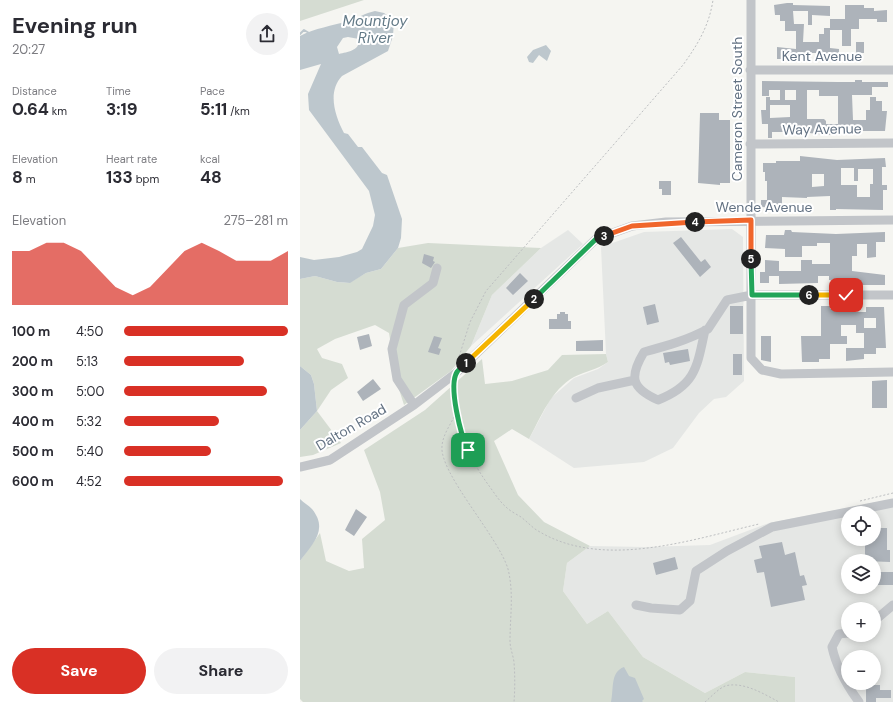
<!DOCTYPE html>
<meta charset="utf-8">
<style>
:root{--surface:#fff;--page:#f2f2f3;--text:#2b2b33;--muted:#7c7c81;--accent:#d93025}
body{margin:0;font-family:"DM Sans",sans-serif;background:var(--page);color:var(--text);height:100vh;display:flex;flex-direction:column;font-size:15px;white-space:nowrap}
*{box-sizing:border-box;margin:0}
p{font-size:13px;color:var(--muted)}
.icon{flex:none;width:22px;height:22px;fill:none;stroke:currentColor;stroke-width:2;stroke-linecap:round;stroke-linejoin:round}
.map{position:relative;flex:1;overflow:hidden}
.drawer{display:flex;flex-direction:column;background:var(--surface);width:300px}
.drawer>*{flex:none}
.controls{position:absolute;left:541px;top:506px;display:grid;gap:8px}
.controls a{display:grid;place-items:center;width:40px;height:40px;border-radius:50%;background:var(--surface);box-shadow:0 2px 10px #0003;font-size:20px}
.pin{position:absolute;display:grid;place-items:center;width:34px;height:34px;color:#fff;margin:-17px;border-radius:8px;box-shadow:0 2px 6px #0006}
.km{position:absolute;width:20px;height:20px;margin:-10px;border-radius:50%;background:#222;color:#fff;font-size:11px;line-height:20px;text-align:center}
.round{display:grid;place-items:center;flex:none;width:42px;height:42px;border-radius:21px;background:var(--page)}
.overview{display:flex;align-items:center;justify-content:space-between;height:68px;padding:0 12px}
h1{font-size:22px;font-weight:700;line-height:30px}
.metrics{display:grid;grid-template-columns:repeat(3,1fr);gap:6px;height:68px;padding:4px 12px}
.metrics div{display:grid;align-content:center}
.metrics b{font-size:17px;font-weight:700}
.metrics small{font-size:11px;font-weight:400}
.metrics p{font-size:11px}
.chart{height:112px;padding:8px 12px}
.chart p{display:flex;justify-content:space-between}
.chart svg{width:100%;height:72px;margin-top:4px;fill:var(--accent);opacity:.7}
.action{display:flex;gap:8px;margin-top:auto;padding:8px 12px}
.action a{flex:1;height:46px;border-radius:24px;background:var(--accent);color:#fff;font-size:16px;font-weight:700;line-height:46px;text-align:center}
.action a+a{background:var(--page);color:var(--text)}
ul{padding:0 12px;list-style:none;font-size:13px}
li{display:grid;grid-template-columns:64px 48px 1fr;align-items:center;height:30px}
li i{height:10px;border-radius:5px;background:var(--accent)}
main{display:flex;flex:1;min-height:0}
.map>svg:first-child{display:block}
</style>
<main>
<section class="drawer">
<div class="overview"><div><h1>Evening run</h1><p>20:27</p></div><a class="round"><svg class="icon" aria-label="share" viewBox="0 0 24 24"><path d="M12 15V3M7 8l5-5 5 5M5 13v7h14v-7"/></svg></a></div>
<div class="metrics">
<div><p>Distance</p><b>0.64<small> km</small></b></div>
<div><p>Time</p><b>3:19</b></div>
<div><p>Pace</p><b>5:11<small> /km</small></b></div>
</div>
<div class="metrics">
<div><p>Elevation</p><b>8<small> m</small></b></div>
<div><p>Heart rate</p><b>133<small> bpm</small></b></div>
<div><p>kcal</p><b>48</b></div>
</div>
<div class="chart"><p><span>Elevation</span>275–281 m</p>
<svg viewBox="0 0 160 44" preserveAspectRatio="none"><path d="M0 44V11L10 11L20 6L30 6L40 11L50 22L60 33L70 38L80 33L90 22L100 11L110 6L120 11L130 17L140 17L150 17L160 11V44z"/></svg>
</div>
<ul>
<li><b>100 m</b>4:50<i style="width:100%"></i></li>
<li><b>200 m</b>5:13<i style="width:73%"></i></li>
<li><b>300 m</b>5:00<i style="width:87%"></i></li>
<li><b>400 m</b>5:32<i style="width:58%"></i></li>
<li><b>500 m</b>5:40<i style="width:53%"></i></li>
<li><b>600 m</b>4:52<i style="width:97%"></i></li>
</ul>
<div class="action"><a>Save</a><a>Share</a></div>
</section>
<div class="map">
<svg width="593" height="702" viewBox="0 0 593 702">
<rect width="100%" height="100%" fill="#f5f5f1"/>
<path fill="#e5e7e5" fill-rule="evenodd" d="M432 229 443 237 444 381 426 397 414 399 399 413 373 448 344 462 274 468 229 439 251 398 274 378 298 369 308 362 306 354 301 247 344 232Z
M268 230 283 244 171 346 192 295 241 248Z
M593 499V702H495V677L445 672 405 693 343 657 308 611 287 624 263 591 267 563 290 546 345 547 410 545 469 523ZM548 513H574V539H548ZM548 561H574V587H548ZM548 609H574V635H548ZM548 657H574V683H548Z"/>
<path fill="#d5dcd2" d="M0 0H70H64L0 21Z
M128 243 241 248 192 295 171 346 151 371 104 405 97 383 89 333 75 325 35 339 17 349 22 358 42 364 48 378 31 390 17 411 41 443 13 455 0 457V430L17 411 14 384 11 375 0 366V279L15 276 37 282 49 283 66 273 81 269 98 248Z
M306 354 308 362C296 370 286 371 274 377 251 390 241 417 229 439L212 429 194 441 218 495 244 522 290 546 267 563 263 591 287 624 308 611 343 657 405 693 445 672 495 677V702H3L0 699V561L20 533 26 561 49 571 64 568 62 539 85 520 80 492 64 450 125 410 182 359 185 384 212 381 248 370 262 355Z"/>
<path fill="#bdc7cd" fill-rule="evenodd" d="M75 11 84 13 94 20 93 36 88 51 42 76C27 92 35 116 44 133L48 134 58 147H62L82 173 87 175 102 219 101 238 98 248 81 269 66 273 50 283 37 282 15 276 0 279V257L14 260 39 257 57 252 62 249 73 226 75 215 69 191 9 110 8 94 21 64 0 70V36C15 28 32 26 48 21 58 18 65 13 75 11ZM48 37 59 39C60 51 48 52 39 54L37 47 43 38Z
M246 45 251 51 247 61 239 55 233 63 229 62 227 57 233 50Z
M0 366 11 375 14 384 17 411 0 430Z
M0 499C4 503 8 505 12 509 29 530 12 544 0 561Z
M324 667 329 676 335 678 344 699 342 701 343 702H311C314 689 310 672 324 667Z"/>
<g fill="none" stroke-linecap="round" stroke-linejoin="round">
<path stroke="#bdc7cd" stroke-width="2" d="M0 34 4 30 9 33"/>
</g>
<path fill="#adb3ba" fill-rule="evenodd" d="M487 3H493V5L530 6V16L512 15V25H508V11H493L494 24H504L503 42H519V34H524V28H530V48L539 49V59H521V53H507V59H477V47L496 49V31H485V21H480V15H475L474 5Z
M545 5H564V8H574V11L587 10V22H577V19H559V29H551V46H542V30H530V19H545Z
M556 42H564V53H556Z
M555 80H562V82H588V87H572V95H552L553 120H566V110H570V97H576V101H582V111H587L585 131H541V135H526L501 132H472V138H468V124H462L461 110H466V97H470V100H480V90H469V96H462V81L538 82H555ZM485 90H496V100H485ZM507 90H519V96H538V124H526V121L524 119H507ZM470 105H490V117L470 118Z
M400 113H419V120H430V183H420V185L398 183Z
M500 156 537 160 585 158 586 167H582V185H587V190H583V210L536 209V210H530V196L507 197V198L482 197V209L461 207V200H467V181H465V172H463V163H476V161H500ZM541 168H554V181H558V169H573V184H570V197H557V185H541ZM512 174H524V186L512 187Z
M359 181H371V195H362V189H359Z
M485 230H491L492 232 536 234 585 232V242H576V257L567 258V244H557V256H552V271L585 275V285H553V279L529 280V276H518V283L479 284V276H469V283H460V272H465V260L479 261V271H501V260H512V264H530V243H517V246H502V257H485V249L465 248 466 235H484Z
M381 237 401 262 405 259 411 267 400 277 373 243Z
M124 254 134 257 133 261 135 262 131 268 122 263Z
M220 273 228 281 213 295 206 288Z
M355 304 359 322 347 325 343 307Z
M430 306H443V334H430Z
M521 306H530V309H537V312H566V307H584L586 348H576V354H564V359L546 361V348H564V333H556V325H541V336H547V344H530V359H519V362H502L501 336H521ZM564 318H576V328H564Z
M260 312H265V314H268V321H271V329H249V319H257V314H260Z
M69 334 72 346 60 350 57 337Z
M134 336 142 338 138 348 141 349 139 355 128 352Z
M461 336H471V362L461 360Z
M303 340V351H276V341Z
M388 349 390 361 370 365 369 362 365 363 363 353Z
M433 354H442V375H433Z
M73 379 81 389 63 401 57 392Z
M587 380V408H572V381Z
M56 509 67 517 54 536 45 530Z
M574 528H587V550H590V562L565 561V539H574Z
M482 542 485 555 495 552 500 576 504 575 507 585 502 586 505 600 471 607 464 572 457 573 454 560 462 558 459 546Z
M375 557 378 569 356 575 353 563Z
M574 572H593V585H574Z
M566 685H580V690H591V698H576V702H566Z"/>
<g fill="none" stroke-linecap="round" stroke-linejoin="round">
<path stroke="#bcbec0" stroke-width="1" stroke-dasharray="2 2" stroke-linecap="butt" d="M158 360 170 322 186 291 383 65C398 44 409 26 413 0
M154 385C153 420 167 455 187 483 193 491 199 501 206 507 210 511 216 514 221 517 226 521 230 525 235 529 300 571 390 540 459 524
M156 413C151 424 143 434 142 446 139 473 198 536 208 569 214 593 210 617 210 641 210 648 213 655 214 662 215 676 215 689 214 702
M560 501 593 493
M405 702C411 697 418 689 425 686 443 681 464 694 479 702"/>
<path stroke="#c2c5c9" stroke-width="9" d="M451 0V358L462 370 481 374 593 372
M450 70H593
M450 144 593 143
M405 330C397 367 396 385 358 400 331 388 329 377 344 352 366 346 388 340 408 329L427 300 452 295H593
M276 398 298 388 335 380
M114 405 97 379 92 349 104 305 133 283 137 268
M0 467 30 460 114 405 156 373 296 239 332 226 366 222 593 220
M336 605 351 608 380 610 390 601 396 571 427 551 472 527 593 503
M574 621 593 605
M548 633 539 634 532 647C536 666 548 687 559 702"/>
</g>
<g fill="none" stroke-linecap="round" stroke-linejoin="round">
<defs>
<path id="split-1" d="M166 363C163 366 159 369 157 372 148 386 161 436 168 450"/>
<path id="split-2" d="M166 363 234 299"/>
<path id="split-3" d="M234 299 296 239 304 236"/>
<path id="split-4" d="M304 236 332 226 395 222"/>
<path id="split-5" d="M395 222 451 220V259"/>
<path id="split-6" d="M451 259 452 295H509"/>
<path id="split-7" d="M509 295H546"/>
</defs>
<use href="#split-1" stroke="#fff" stroke-width="8"/>
<use href="#split-2" stroke="#fff" stroke-width="8"/>
<use href="#split-3" stroke="#fff" stroke-width="8"/>
<use href="#split-4" stroke="#fff" stroke-width="8"/>
<use href="#split-5" stroke="#fff" stroke-width="8"/>
<use href="#split-6" stroke="#fff" stroke-width="8"/>
<use href="#split-7" stroke="#fff" stroke-width="8"/>
<use href="#split-1" stroke="#22a559" stroke-width="5"/>
<use href="#split-2" stroke="#f5b400" stroke-width="5"/>
<use href="#split-3" stroke="#22a559" stroke-width="5"/>
<use href="#split-4" stroke="#f0652b" stroke-width="5"/>
<use href="#split-5" stroke="#f0652b" stroke-width="5"/>
<use href="#split-6" stroke="#22a559" stroke-width="5"/>
<use href="#split-7" stroke="#f5b400" stroke-width="5"/>
</g>
<g text-anchor="middle" stroke-width="4" stroke-linejoin="round" paint-order="stroke">
<g font-size="14" fill="#637283" stroke="#fff">
<text x="522" y="61">Kent Avenue</text>
<text transform="translate(437 109) rotate(-90)" y="5">Cameron Street South</text>
<text transform="translate(522 129) rotate(-1)" y="5">Way Avenue</text>
<text x="464" y="212">Wende Avenue</text>
<text transform="translate(51 427) rotate(-30)" y="5">Dalton Road</text>
</g>
<g font-size="15" font-style="italic" fill="#637a87" stroke="#fff">
<text x="75" y="26">Mountjoy<tspan x="75" dy="17">River</tspan></text>
</g>
</g>
</svg>
<div class="controls">
<a><svg class="icon" aria-label="locate" viewBox="0 0 24 24"><circle cx="12" cy="12" r="6"/><path d="M12 2v4M12 18v4M2 12h4M18 12h4"/></svg></a>
<a><svg class="icon" aria-label="layers" viewBox="0 0 24 24"><path d="M12 4l9 5-9 5-9-5zM3 14l9 5 9-5"/></svg></a>
<a>+</a>
<a>−</a>
</div>
<div class="pin" style="left:168px;top:450px;background:#1e9e55"><svg class="icon" aria-label="arrive" viewBox="0 0 24 24"><path d="M6 21V4h12l-3 4 3 4H6"/></svg></div>
<div class="pin" style="left:546px;top:295px;background:#d93025"><svg class="icon" aria-label="check" viewBox="0 0 24 24"><path d="M5 12l5 5 9-10"/></svg></div>
<b class="km" style="left:166px;top:363px">1</b>
<b class="km" style="left:234px;top:299px">2</b>
<b class="km" style="left:304px;top:236px">3</b>
<b class="km" style="left:395px;top:222px">4</b>
<b class="km" style="left:451px;top:259px">5</b>
<b class="km" style="left:509px;top:295px">6</b>
</div>
</main>
